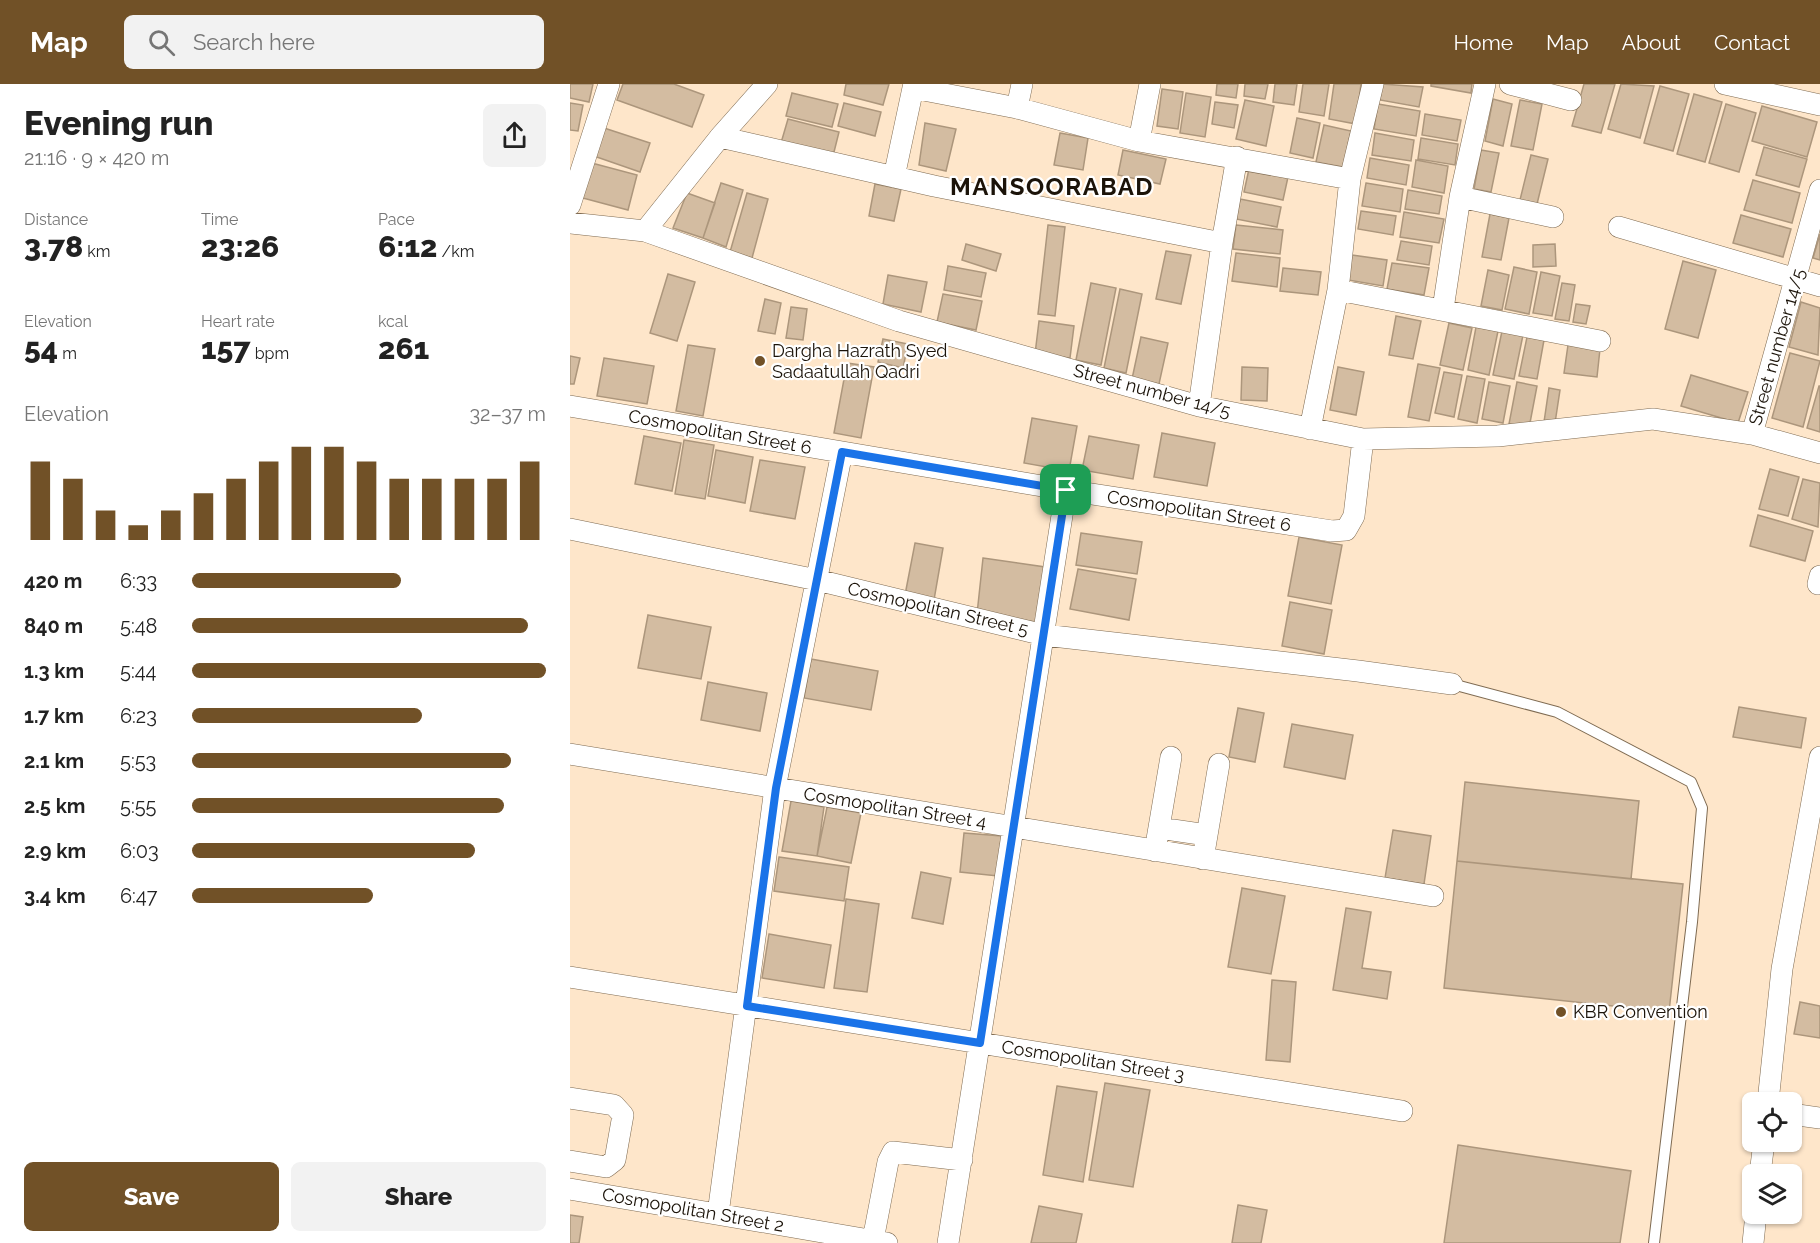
<!DOCTYPE html>
<meta charset="utf-8">
<style>
:root{--surface:#fff;--page:#f2f2f2;--text:#222;--muted:#767676;--accent:#715127}
body{margin:0;font-family:Raleway,sans-serif;background:var(--page);color:var(--text);height:100vh;display:flex;flex-direction:column;font-size:22px;white-space:nowrap}
*{box-sizing:border-box;margin:0}
p{font-size:20px;color:var(--muted)}
.icon{flex:none;width:33px;height:33px;fill:none;stroke:currentColor;stroke-width:2;stroke-linecap:round;stroke-linejoin:round}
.map{position:relative;flex:1;overflow:hidden}
.panel{display:flex;flex-direction:column;background:var(--surface);width:570px}
.panel>*{flex:none}
.fabs{position:absolute;left:1172px;top:1008px;display:grid;gap:12px}
.fabs a{display:grid;place-items:center;width:60px;height:60px;border-radius:9px;background:var(--surface);box-shadow:0 2px 4px #0004;font-size:30px}
.pin{position:absolute;display:grid;place-items:center;width:51px;height:51px;color:#fff;margin:-26px;border-radius:12px;box-shadow:0 3px 9px #0006}
.round{display:grid;place-items:center;flex:none;width:63px;height:63px;border-radius:9px;background:var(--page)}
.headline{display:flex;align-items:center;justify-content:space-between;height:102px;padding:0 24px}
h1{font-size:33px;font-weight:800;line-height:45px}
.stats{display:grid;grid-template-columns:repeat(3,1fr);gap:9px;height:102px;padding:6px 24px}
.stats div{display:grid;align-content:center}
.stats b{font-size:30px;font-weight:800}
.stats small{font-size:16px;font-weight:400}
.stats p{font-size:16px}
.chart{height:168px;padding:12px 24px}
.chart p{display:flex;justify-content:space-between}
.chart svg{width:100%;height:108px;margin-top:6px;stroke:var(--accent);stroke-width:6}
.action{display:flex;gap:12px;margin-top:auto;padding:12px 24px}
.action a{flex:1;height:69px;border-radius:9px;background:var(--accent);color:#fff;font-size:24px;font-weight:800;line-height:69px;text-align:center}
.action a+a{background:var(--page);color:var(--text)}
ul{padding:0 24px;list-style:none;font-size:20px}
li{display:grid;grid-template-columns:96px 72px 1fr;align-items:center;height:45px}
li i{height:15px;border-radius:8px;background:var(--accent)}
header{display:flex;align-items:center;gap:36px;box-sizing:border-box;height:84px;padding:0 30px;background:var(--accent);color:#fff}
header strong{font-size:28px}
nav{display:flex;gap:33px;margin-inline-start:auto;font-size:21px}
.search{width:420px;height:54px;background:var(--page);display:flex;align-items:center;gap:15px;box-sizing:border-box;padding:0 21px;border-radius:9px;color:var(--muted);font-size:22px}
main{display:flex;flex:1;min-height:0}
.map>svg:first-child{display:block}
</style>
<header>
<strong>Map</strong>
<div class="search"><svg class="icon" aria-label="search" viewBox="0 0 24 24"><circle cx="10" cy="10" r="6"/><path d="M15 15l6 6"/></svg>Search here</div>
<nav><a>Home</a><a>Map</a><a>About</a><a>Contact</a></nav>
</header>
<main>
<section class="panel">
<div class="headline"><div><h1>Evening run</h1><p>21:16 · 9 × 420 m</p></div><a class="round"><svg class="icon" aria-label="share" viewBox="0 0 24 24"><path d="M12 15V3M7 8l5-5 5 5M5 13v7h14v-7"/></svg></a></div>
<div class="stats">
<div><p>Distance</p><b>3.78<small> km</small></b></div>
<div><p>Time</p><b>23:26</b></div>
<div><p>Pace</p><b>6:12<small> /km</small></b></div>
</div>
<div class="stats">
<div><p>Elevation</p><b>54<small> m</small></b></div>
<div><p>Heart rate</p><b>157<small> bpm</small></b></div>
<div><p>kcal</p><b>261</b></div>
</div>
<div class="chart"><p><span>Elevation</span>32–37 m</p>
<svg viewBox="0 0 160 44" preserveAspectRatio="none"><path d="M5 44V12M15 44V19M25 44V32M35 44V38M45 44V32M55 44V25M65 44V19M75 44V12M85 44V6M95 44V6M105 44V12M115 44V19M125 44V19M135 44V19M145 44V19M155 44V12"/></svg>
</div>
<ul>
<li><b>420 m</b>6:33<i style="width:59%"></i></li>
<li><b>840 m</b>5:48<i style="width:95%"></i></li>
<li><b>1.3 km</b>5:44<i style="width:100%"></i></li>
<li><b>1.7 km</b>6:23<i style="width:65%"></i></li>
<li><b>2.1 km</b>5:53<i style="width:90%"></i></li>
<li><b>2.5 km</b>5:55<i style="width:88%"></i></li>
<li><b>2.9 km</b>6:03<i style="width:80%"></i></li>
<li><b>3.4 km</b>6:47<i style="width:51%"></i></li>
</ul>
<div class="action"><a>Save</a><a>Share</a></div>
</section>
<div class="map">
<svg width="1250" height="1159" viewBox="0 0 1250 1159">
<rect width="100%" height="100%" fill="#fee6ca"/>
<path fill="#d3bca1" stroke="#ac967c" stroke-width="1.5" d="M0 0H23L19 18 0 14Z
M53 0H104L134 11 122 43 47 16Z
M276 0H319L313 21 274 11Z
M647 0H668L666 14 646 11Z
M675 0H698L695 15 674 12Z
M705 0H727L724 21 703 18Z
M733 0H759L754 32 729 28Z
M764 0H791L786 40 759 35Z
M812 0 853 3 849 23 810 16Z
M861 0H902L901 9 861 2Z
M1014 0H1045L1031 49 1002 42Z
M1051 0 1084 2 1070 54 1038 45Z
M1090 2 1119 10 1103 67 1074 59Z
M592 5 613 8 608 45 587 42Z
M222 9 268 20 262 43 216 32Z
M616 9 641 13 635 53 610 49Z
M1124 10 1152 18 1135 78 1107 70Z
M923 15 942 20 933 62 915 57Z
M675 16 704 22 696 62 666 55Z
M950 16 972 20 963 66 941 62Z
M645 18 668 21 664 44 642 40Z
M0 19 13 21 8 47 0 46Z
M274 19 311 28 305 52 268 42Z
M808 20 850 27 846 52 804 45Z
M1156 20 1186 29 1169 88 1139 79Z
M1192 22 1247 38 1237 73 1182 57Z
M855 30 891 36 887 57 852 51Z
M727 34 750 39 743 74 720 69Z
M218 35 269 48 263 72 211 59Z
M355 39 386 45 376 87 349 81Z
M754 41 781 47 773 83 746 78Z
M31 43 80 59 70 88 21 71Z
M490 49 518 54 513 86 484 81Z
M805 49 844 56 841 77 802 71Z
M851 54 888 60 885 81 848 75Z
M1194 63 1237 75 1229 103 1186 91Z
M553 66 596 75 590 100 548 91Z
M911 66 929 69 921 108 904 105Z
M961 71 978 75 967 120 950 116Z
M800 74 839 81 836 101 797 94Z
M846 76 878 82 874 109 842 103Z
M18 78 67 91 58 126 9 113Z
M679 85 718 93 713 116 674 108Z
M1183 96 1230 109 1222 139 1174 126Z
M151 99 173 106 156 163 133 154Z
M796 99 833 105 830 128 792 122Z
M305 100 331 105 324 137 299 132Z
M838 106 872 112 869 130 835 125Z
M117 109 145 119 133 154 103 144Z
M177 109 198 115 182 174 160 168Z
M670 115 711 123 707 143 666 135Z
M791 127 826 132 823 151 788 145Z
M834 128 874 135 869 159 830 153Z
M920 130 939 134 931 176 912 173Z
M1171 131 1221 145 1213 173 1163 159Z
M478 141 495 143 485 232 468 230Z
M666 141 713 146 710 170 663 165Z
M1250 150V176L1243 174Z
M831 157 862 162 859 181 827 176Z
M396 160 431 170 426 187 392 176Z
M985 160 986 182 963 183V161Z
M596 167 621 171 611 220 586 215Z
M666 169 710 174 707 203 662 197Z
M782 171 817 176 813 202 778 196Z
M1113 177 1146 186 1128 254 1095 245Z
M822 179 859 184 854 211 817 205Z
M378 182 416 189 411 213 374 206Z
M944 183 967 188 959 230 935 225Z
M713 184 751 188 748 211 710 207Z
M918 186 939 191 932 226 911 222Z
M971 188 990 192 982 232 963 229Z
M98 190 125 198 107 257 80 249Z
M318 191 357 198 351 228 313 220Z
M521 199 546 204 531 281 506 276Z
M992 199 1005 201 999 237 985 235Z
M550 205 572 210 556 289 534 284Z
M373 210 412 217 406 246 367 238Z
M195 215 211 219 205 250 188 247Z
M1231 218 1250 224 1248 271 1219 263Z
M1006 220 1020 222 1016 240 1003 238Z
M221 223 237 225 233 256 216 254Z
M826 232 851 237 843 275 819 271Z
M469 237 504 242 500 274 465 270Z
M879 239 902 244 893 286 870 281Z
M906 243 928 247 919 291 898 286Z
M932 247 953 251 944 295 923 291Z
M571 253 598 259 589 300 562 295Z
M957 253 974 256 967 295 949 292Z
M313 255 338 260 333 284 308 278Z
M118 261 145 265 133 332 106 327Z
M998 261 1030 265 1027 293 994 289Z
M1220 269 1250 277 1233 343 1202 334Z
M0 272 10 274 4 300H0Z
M34 274 84 282 77 320 27 312Z
M277 279 304 283 291 354 264 349Z
M848 280 870 284 859 337 838 333Z
M672 283 698 284 697 317 671 316Z
M768 283 794 288 786 331 760 326Z
M874 288 892 291 884 333 865 329Z
M1121 291 1178 308 1168 339 1111 322Z
M897 292 915 295 907 339 888 335Z
M919 298 940 302 933 339 912 335Z
M947 298 967 302 959 344 939 340Z
M1249 302H1250V348L1237 344Z
M979 304 990 306 985 339 974 338Z
M462 334 507 342 499 387 454 379Z
M592 349 645 359 637 402 584 393Z
M74 352 111 359 102 407 65 400Z
M519 352 569 361 563 395 512 386Z
M114 356 144 361 135 415 105 410Z
M146 366 183 373 175 419 138 412Z
M190 376 235 383 225 435 180 427Z
M1200 385 1229 393 1218 432 1189 425Z
M1233 395 1250 399 1248 443 1222 435Z
M1188 431 1243 447 1235 477 1180 462Z
M511 449 572 458 567 490 506 481Z
M729 453 772 461 761 520 718 512Z
M345 459 373 464 364 516 335 511Z
M413 474 475 483 466 538 407 530Z
M508 485 566 495 559 536 500 525Z
M720 518 762 526 754 570 712 562Z
M78 531 141 543 131 595 68 584Z
M241 575 308 587 301 626 234 614Z
M138 598 197 609 190 647 131 636Z
M1169 623 1236 634 1231 664 1163 653Z
M668 624 694 629 685 678 659 673Z
M722 640 783 651 775 695 714 683Z
M895 698 1069 717 1061 795 887 777Z
M221 717 254 723 247 772 212 767Z
M257 723 291 729 281 779 247 772Z
M823 746 861 752 854 800 815 794Z
M394 749 432 752 428 792 390 788Z
M209 773 279 783 274 817 204 807Z
M887 777 1113 800 1099 928 874 904Z
M351 788 381 794 373 840 342 834Z
M672 804 715 812 701 890 658 883Z
M276 815 309 820 297 908 264 904Z
M776 824 801 828 792 884 821 888 817 915 763 906Z
M199 850 261 861 254 904 192 894Z
M702 896 726 898 720 978 696 976Z
M1230 918 1250 922V954L1224 950Z
M535 999 580 1006 563 1103 519 1096Z
M487 1002 527 1008 513 1098 473 1091Z
M888 1061 1061 1087 1050 1159H874Z
M668 1121 697 1126 691 1159H662Z
M469 1122 512 1130 506 1159H461Z
M0 1131 13 1133 9 1159H0Z"/>
<g fill="none" stroke-linecap="round" stroke-linejoin="round">
<defs>
<path id="lane" d="M882 600 987 628 1121 698 1132 724 1122 838 1084 1159"/>
<path id="street" d="M344 0 343 4 447 24 569 57 780 95
M940 0 1001 16
M1155 0 1250 21
M447 24 452 0
M150 53 364 102 652 159
M569 57 580 0
M324 93 343 4
M890 113 983 133
M0 121 39 0
M0 139 75 147 329 237 629 322 793 355 928 352 1083 335 1182 350 1250 369
M1049 143 1250 202
M75 147 150 53 197 0
M768 206 1030 257
M873 225 890 113 915 0
M0 322 496 406 762 447 776 446 784 432 793 355
M629 322 652 159 667 73
M740 345 768 206 780 95 803 0
M1182 350 1250 106
M0 445 247 496 474 551 788 587 882 600
M1248 500 1250 492
M0 670 863 812
M589 744 637 751
M585 767 601 673
M633 775 649 680
M0 893 832 1027
M0 1014 44 1021 53 1031 45 1076 36 1083 0 1077
M1198 1018 1212 885 1250 673
M1221 1030 1250 1034
M1190 1090 1194 1058
M0 1105 317 1159
M148 1130 205 704 272 368
M303 1156 318 1078 323 1068 392 1076
M378 1159 496 406
M1183 1159 1186 1130"/>
</defs>
<use href="#lane" stroke="#7f6b52" stroke-width="12"/>
<use href="#street" stroke="#7f6b52" stroke-width="22"/>
<use href="#lane" stroke="#fff" stroke-width="10"/>
<use href="#street" stroke="#fff" stroke-width="21"/>
</g>
<g fill="none" stroke-linecap="round" stroke-linejoin="round">
<defs>
<path id="route" d="M272 368 496 406 410 959 177 922 206 704Z"/>
</defs>
<use href="#route" stroke="#fff" stroke-width="12"/>
<use href="#route" stroke="#1a73e8" stroke-width="8"/>
</g>
<g fill="#715127" stroke="#fff" stroke-width="2">
<circle cx="190" cy="277" r="6"/>
<circle cx="991" cy="928" r="6"/>
</g>
<g text-anchor="middle" stroke-width="4.5" stroke-linejoin="round" paint-order="stroke">
<g font-size="18" fill="#1b1309" stroke="#fff">
<text transform="translate(1207 263) rotate(-74)" y="6">Street number 14/5</text>
<text transform="translate(582 307) rotate(15)" y="6">Street number 14/5</text>
<text transform="translate(150 348) rotate(10)" y="6">Cosmopolitan Street 6</text>
<text transform="translate(629 427) rotate(9)" y="6">Cosmopolitan Street 6</text>
<text transform="translate(368 525) rotate(13)" y="6">Cosmopolitan Street 5</text>
<text transform="translate(325 724) rotate(9)" y="6">Cosmopolitan Street 4</text>
<text transform="translate(523 977) rotate(9)" y="6">Cosmopolitan Street 3</text>
<text transform="translate(123 1126) rotate(10)" y="6">Cosmopolitan Street 2</text>
</g>
<g font-size="18" fill="#1b1309" stroke="#fff" text-anchor="start">
<text x="202" y="273">Dargha Hazrath Syed<tspan x="202" dy="21">Sadaatullah Qadri</tspan></text>
<text x="1003" y="934">KBR Convention</text>
</g>
<g font-size="24" font-weight="bold" letter-spacing="1.5" fill="#1b1309" stroke="#fff">
<text x="482" y="111">MANSOORABAD</text>
</g>
</g>
</svg>
<div class="fabs">
<a><svg class="icon" aria-label="locate" viewBox="0 0 24 24"><circle cx="12" cy="12" r="6"/><path d="M12 2v4M12 18v4M2 12h4M18 12h4"/></svg></a>
<a><svg class="icon" aria-label="layers" viewBox="0 0 24 24"><path d="M12 4l9 5-9 5-9-5zM3 14l9 5 9-5"/></svg></a>
</div>
<div class="pin" style="left:496px;top:406px;background:#1e9e55"><svg class="icon" aria-label="arrive" viewBox="0 0 24 24"><path d="M6 21V4h12l-3 4 3 4H6"/></svg></div>
</div>
</main>
